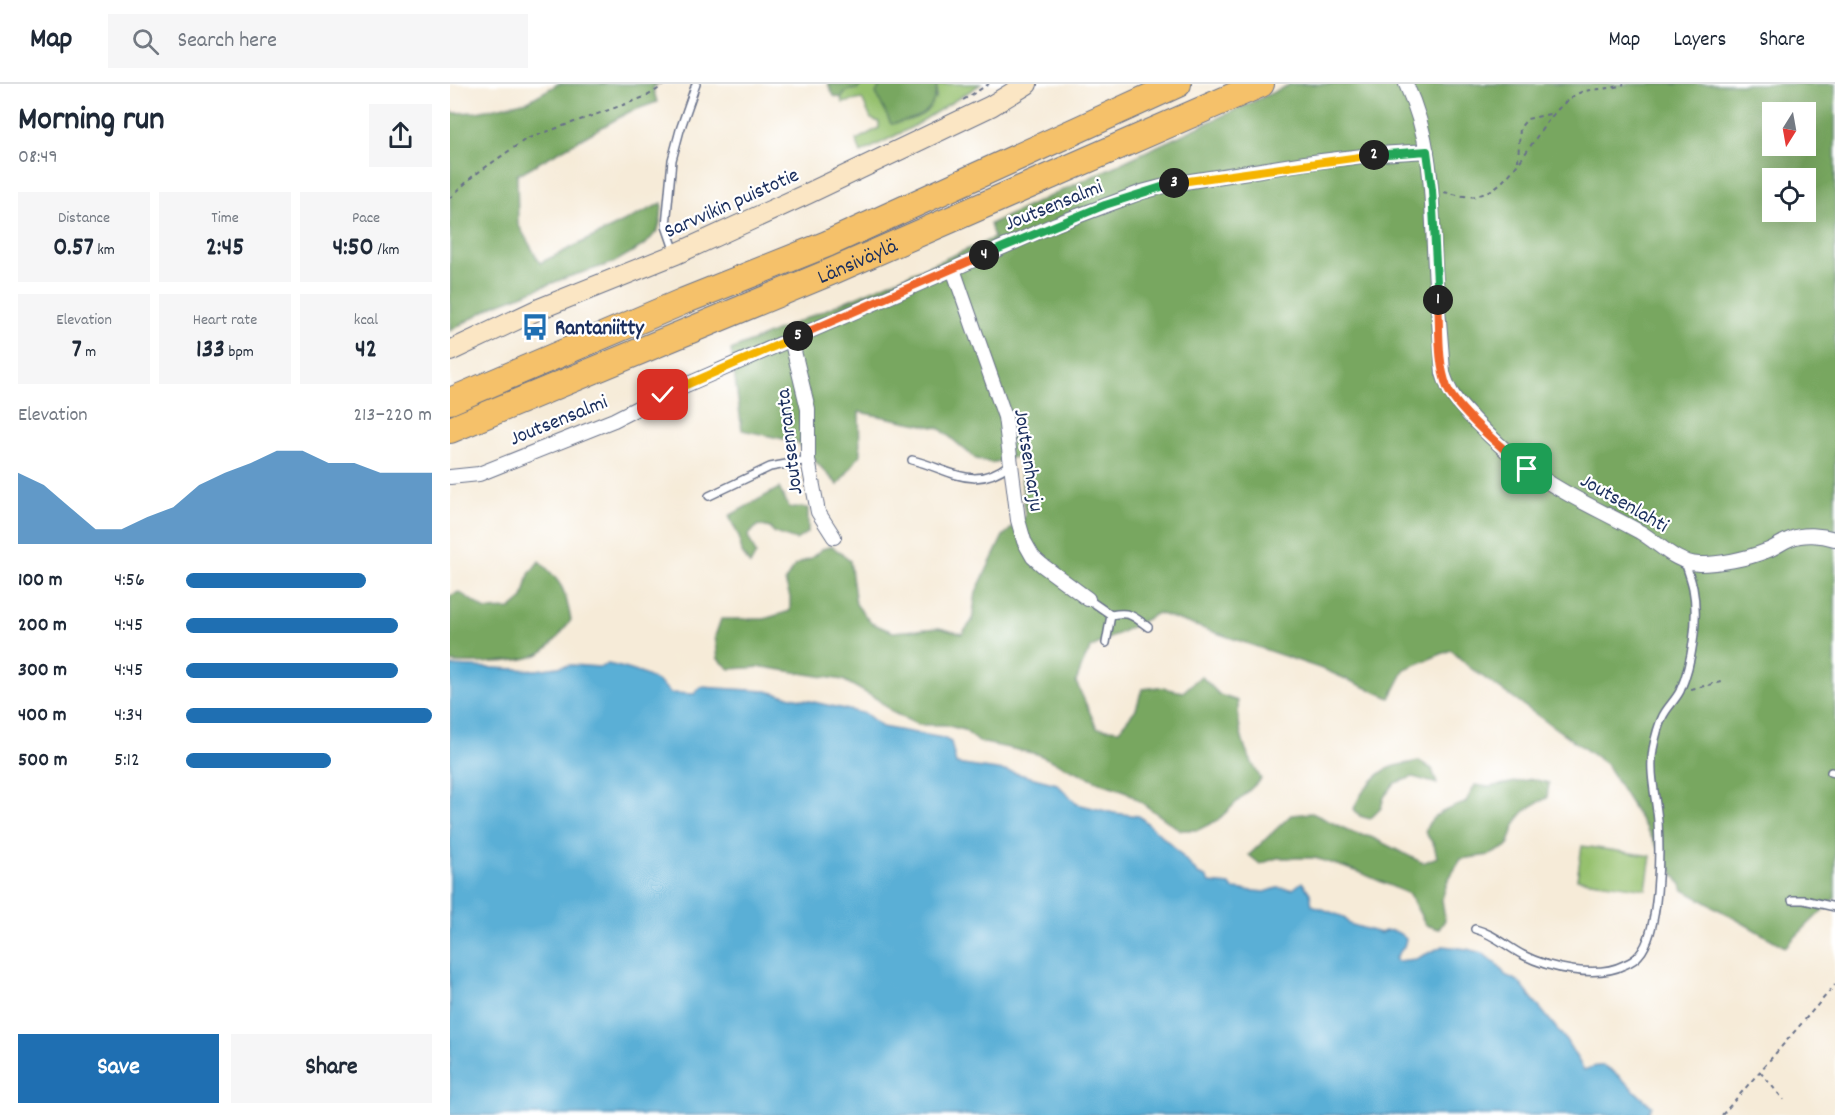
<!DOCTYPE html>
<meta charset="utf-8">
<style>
:root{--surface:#fff;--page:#f6f6f7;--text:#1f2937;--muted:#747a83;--line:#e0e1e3;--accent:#1f6fb2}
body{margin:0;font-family:Dekko,sans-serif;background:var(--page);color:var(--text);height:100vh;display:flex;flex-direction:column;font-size:22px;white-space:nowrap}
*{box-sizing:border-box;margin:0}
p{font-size:20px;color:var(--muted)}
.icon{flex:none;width:33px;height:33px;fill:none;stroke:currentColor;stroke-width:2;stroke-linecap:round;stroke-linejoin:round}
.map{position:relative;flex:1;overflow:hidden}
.details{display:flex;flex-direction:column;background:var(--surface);width:450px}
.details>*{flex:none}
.needle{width:39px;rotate:191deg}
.fabs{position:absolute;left:1312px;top:18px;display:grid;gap:12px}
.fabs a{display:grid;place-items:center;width:54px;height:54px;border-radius:0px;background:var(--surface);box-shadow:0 6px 24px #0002;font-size:30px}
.pin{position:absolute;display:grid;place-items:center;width:51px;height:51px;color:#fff;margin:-26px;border-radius:12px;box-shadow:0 3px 9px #0006}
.km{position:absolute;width:30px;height:30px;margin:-15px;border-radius:50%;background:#222;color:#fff;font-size:16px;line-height:30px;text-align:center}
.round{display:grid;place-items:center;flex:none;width:63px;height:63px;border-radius:0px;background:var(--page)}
.head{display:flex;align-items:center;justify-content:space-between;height:102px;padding:0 18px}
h1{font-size:33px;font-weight:700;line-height:45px}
.figures{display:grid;grid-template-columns:repeat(3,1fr);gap:9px;height:102px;padding:6px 18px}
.figures div{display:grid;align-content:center;border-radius:0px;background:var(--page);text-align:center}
.figures b{font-size:26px;font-weight:700}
.figures small{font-size:16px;font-weight:400}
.figures p{font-size:16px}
.chart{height:168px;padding:12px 18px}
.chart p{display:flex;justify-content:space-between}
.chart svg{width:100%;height:108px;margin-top:6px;fill:var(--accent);opacity:.7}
.action{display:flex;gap:12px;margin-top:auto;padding:12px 18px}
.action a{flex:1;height:69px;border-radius:0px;background:var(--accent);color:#fff;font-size:24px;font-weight:700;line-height:69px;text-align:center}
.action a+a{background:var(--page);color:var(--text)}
ul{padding:0 18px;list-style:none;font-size:20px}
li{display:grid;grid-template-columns:96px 72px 1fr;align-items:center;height:45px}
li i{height:15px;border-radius:8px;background:var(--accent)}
header{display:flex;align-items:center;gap:36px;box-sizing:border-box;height:84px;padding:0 30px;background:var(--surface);border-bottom:2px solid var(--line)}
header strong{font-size:28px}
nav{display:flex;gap:33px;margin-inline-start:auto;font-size:21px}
.search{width:420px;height:54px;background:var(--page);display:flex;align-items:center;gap:15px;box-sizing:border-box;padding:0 21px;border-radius:0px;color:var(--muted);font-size:22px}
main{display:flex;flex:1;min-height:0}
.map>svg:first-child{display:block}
</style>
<header>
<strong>Map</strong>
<div class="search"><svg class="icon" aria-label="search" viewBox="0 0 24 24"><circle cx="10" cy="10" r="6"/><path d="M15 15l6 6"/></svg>Search here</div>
<nav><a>Map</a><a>Layers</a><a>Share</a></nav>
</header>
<main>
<section class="details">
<div class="head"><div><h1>Morning run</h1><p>08:49</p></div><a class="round"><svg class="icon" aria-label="share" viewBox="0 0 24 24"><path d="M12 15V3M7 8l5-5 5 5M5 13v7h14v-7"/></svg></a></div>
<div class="figures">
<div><p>Distance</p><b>0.57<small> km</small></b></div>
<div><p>Time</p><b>2:45</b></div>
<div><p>Pace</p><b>4:50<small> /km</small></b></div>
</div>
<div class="figures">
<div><p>Elevation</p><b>7<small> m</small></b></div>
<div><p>Heart rate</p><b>133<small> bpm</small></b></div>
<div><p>kcal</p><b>42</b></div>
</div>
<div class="chart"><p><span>Elevation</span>213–220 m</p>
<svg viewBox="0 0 160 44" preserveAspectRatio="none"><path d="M0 44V15L10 20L20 29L30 38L40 38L50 33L60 29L70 20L80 15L90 11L100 6L110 6L120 11L130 11L140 15L150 15L160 15V44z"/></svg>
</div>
<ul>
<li><b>100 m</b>4:56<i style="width:73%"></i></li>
<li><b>200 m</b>4:45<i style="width:86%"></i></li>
<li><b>300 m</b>4:45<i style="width:86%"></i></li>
<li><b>400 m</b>4:34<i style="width:100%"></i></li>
<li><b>500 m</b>5:12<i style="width:59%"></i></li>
</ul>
<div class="action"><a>Save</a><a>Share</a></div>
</section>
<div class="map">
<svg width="1385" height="1031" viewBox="0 0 1385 1031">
<rect width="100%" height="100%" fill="#fff"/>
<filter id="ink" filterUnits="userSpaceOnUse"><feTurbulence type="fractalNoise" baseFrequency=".0167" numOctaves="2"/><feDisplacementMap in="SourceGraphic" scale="12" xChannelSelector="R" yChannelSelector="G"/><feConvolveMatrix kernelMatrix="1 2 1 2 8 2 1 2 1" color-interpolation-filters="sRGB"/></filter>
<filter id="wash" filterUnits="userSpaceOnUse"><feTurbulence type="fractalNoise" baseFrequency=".008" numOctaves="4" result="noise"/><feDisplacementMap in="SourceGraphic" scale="24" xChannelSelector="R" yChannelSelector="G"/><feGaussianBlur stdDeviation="1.35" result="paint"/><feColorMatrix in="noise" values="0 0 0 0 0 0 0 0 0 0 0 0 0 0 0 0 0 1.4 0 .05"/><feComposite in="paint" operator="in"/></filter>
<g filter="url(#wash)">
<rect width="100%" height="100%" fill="#f6ebd8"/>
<path fill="#96c16e" stroke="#587866" stroke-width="1.5" d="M411 0H431L486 15 487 0H531L464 42 411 69 406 56 429 44V38L421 35 412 15 393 19 391 14 398 6 408 5Z
M1132 762 1201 772 1196 805 1127 795Z"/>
<path fill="#78a761" stroke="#4a6b60" stroke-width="1.5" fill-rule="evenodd" d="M108 0H208L203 4 207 18 179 28 67 91 68 140 90 179 212 119 211 134 208 146 196 160 163 179 118 193 45 221 0 247V25L3 29 27 28 78 17Z
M378 0H411L408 5 398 6 391 14 384 12Z
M431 0H487C485 30 469 35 441 40L426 9Z
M841 0H946L951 6 963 0H1385V814L1335 863 1234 806 1156 680 1019 583 1001 566 955 585 940 614 875 586 708 529 642 563 635 574 626 598 647 644 669 646 686 625 692 605 709 603 733 608 751 592 770 611 788 617C788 652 794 666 811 695L768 736 748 746H730L675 707 654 700 587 670 529 658 514 646 495 641H468L444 629 427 615 393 596 313 583 280 585 268 575 265 552 271 535H314L340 527V513L335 497 345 481 361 474 372 465 382 462 400 477 406 520 421 539 443 548 489 544 512 550 522 537 526 508 553 452 575 432 569 372 542 379 526 375 489 344 409 328 410 371 388 401 347 358 292 346 281 266 544 154 540 140ZM1323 28H1356V62H1323ZM1323 94H1356V128H1323Z
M329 404 339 424 345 423 358 424V448L346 456 325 449 320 444 308 441 298 452 306 470 300 481 292 469 289 453 279 432Z
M89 477C113 499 115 505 121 536 112 548 102 563 89 570 76 578 15 581 0 578V512L9 508 36 526 60 525 73 514 79 490Z
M969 677 982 685 987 700 963 693 945 699 934 713 931 724 920 735 910 732 904 725C909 710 923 693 937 685 946 680 959 680 969 677Z
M1082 695 1099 699 1097 714C1068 728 1068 731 1058 762L1040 771 1011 775 998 796 992 815 995 836 989 845 976 841 959 810 909 788 865 774H827L810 780 799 771 841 731 862 729 904 749 921 753 973 779 987 773 984 761 975 748C980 729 998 725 1015 719L1025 701 1039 703Z"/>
<path fill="#5aafd6" stroke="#3a6f9a" stroke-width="1.5" d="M158 580C178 585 207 591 220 609L244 610 251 603 316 607 416 630 432 643 493 654 501 658 506 680 561 688 607 700 627 720 664 729 689 732 723 762 748 790 756 793 760 799 780 801 783 805 815 808 827 804 843 805 852 798 860 809 862 821 894 833 899 840 930 849C941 844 948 847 956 855L954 863 945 874 947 877 966 875 993 862 1017 865 1032 869 1050 883 1055 891 1068 897 1116 956 1134 986C1139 984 1147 981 1153 982 1163 983 1189 1013 1202 1022L1197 1031H0V582L86 586 122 581 149 583Z"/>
</g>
<g filter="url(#ink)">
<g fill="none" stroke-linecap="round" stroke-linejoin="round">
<defs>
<path id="lane" d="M225 168 216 142 222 76 230 46 246 0
M462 376C500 385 523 409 560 380
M259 412 320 383 358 376
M638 515 661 531C680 527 683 532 698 543
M656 559 661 531
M1381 688 1385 689
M1342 816H1354L1385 823
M1025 845C1044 850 1056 862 1073 871 1098 884 1147 895 1174 881 1179 879 1186 875 1189 871 1210 848 1210 768 1208 737 1206 713 1199 689 1203 665 1205 655 1208 642 1212 634 1216 624 1225 617 1230 607 1242 580 1249 534 1243 504 1241 495 1238 487 1235 478"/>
<path id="street" d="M956 0C985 63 981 117 985 184 987 219 991 254 993 289 1000 312 1009 320 1025 337 1047 360 1071 381 1098 398 1127 417 1160 431 1190 448 1210 460 1225 479 1249 480 1270 480 1296 475 1316 467 1325 464 1332 458 1340 455 1353 449 1372 451 1385 455
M503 185 555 333 568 436 574 457 583 473 592 481 638 515
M341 255 358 325V376L368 428 384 453
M0 393 29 390 164 336 213 311 503 185 606 140 692 108 722 100 855 79 929 70 977 67"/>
<path id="secondary" d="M0 267 89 225 226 170 357 110 541 22 577 0"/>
<g id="highway">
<path d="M0 317 234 217 377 160 728 0"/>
<path id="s1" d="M0 346 383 187 811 0"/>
</g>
</defs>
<use href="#lane" stroke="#687189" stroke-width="10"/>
<use href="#street" stroke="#687189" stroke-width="16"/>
<use href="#secondary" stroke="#687189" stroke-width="22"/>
<use href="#highway" stroke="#687189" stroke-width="28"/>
<path stroke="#687189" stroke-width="2" stroke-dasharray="4.5 4.5" stroke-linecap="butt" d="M513 16 539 0
M1068 77 1070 44 1077 35 1104 29
M994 108C1004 110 1017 114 1026 112 1069 103 1086 35 1125 11 1138 3 1159 7 1174 0
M0 114 23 92 76 55 173 21 197 12 216 0
M1241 605 1276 597
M1310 988 1334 1016
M1272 1031 1385 901"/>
<use href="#lane" stroke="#fff" stroke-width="7"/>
<use href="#street" stroke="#fff" stroke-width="14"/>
<use href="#secondary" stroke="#fbe6c4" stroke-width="20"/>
<use href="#highway" stroke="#f5c16b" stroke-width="26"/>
</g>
</g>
<g fill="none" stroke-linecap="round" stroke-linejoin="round" filter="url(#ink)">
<defs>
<path id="split-1" d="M988 216C990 244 987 277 997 303 1005 325 1058 369 1077 385"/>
<path id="split-2" d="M924 71 977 67 982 106 988 216"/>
<path id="split-3" d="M724 99 924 71"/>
<path id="split-4" d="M534 171 655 121 724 99"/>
<path id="split-5" d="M348 252 534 171"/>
<path id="split-6" d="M213 311 348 252"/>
</defs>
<use href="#split-1" stroke="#fff" stroke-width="12"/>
<use href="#split-2" stroke="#fff" stroke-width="12"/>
<use href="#split-3" stroke="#fff" stroke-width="12"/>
<use href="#split-4" stroke="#fff" stroke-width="12"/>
<use href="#split-5" stroke="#fff" stroke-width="12"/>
<use href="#split-6" stroke="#fff" stroke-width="12"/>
<use href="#split-1" stroke="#f0652b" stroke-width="8"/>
<use href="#split-2" stroke="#22a559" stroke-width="8"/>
<use href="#split-3" stroke="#f5b400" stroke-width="8"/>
<use href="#split-4" stroke="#22a559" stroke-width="8"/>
<use href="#split-5" stroke="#f0652b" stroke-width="8"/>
<use href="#split-6" stroke="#f5b400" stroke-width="8"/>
</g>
<defs>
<symbol id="bus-bare" viewBox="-9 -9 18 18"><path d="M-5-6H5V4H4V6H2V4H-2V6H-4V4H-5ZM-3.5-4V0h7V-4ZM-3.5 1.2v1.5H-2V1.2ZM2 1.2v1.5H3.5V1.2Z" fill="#1f6fb2" stroke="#fff" stroke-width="2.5" paint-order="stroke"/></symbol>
</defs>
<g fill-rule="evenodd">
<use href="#bus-bare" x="66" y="224" width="38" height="38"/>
</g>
<g text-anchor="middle" stroke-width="4.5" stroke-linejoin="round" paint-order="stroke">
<g font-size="21" fill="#1b2f5e" stroke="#fff">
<text transform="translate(281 118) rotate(-24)" y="7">Sarvvikin puistotie</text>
<text transform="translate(603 120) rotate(-22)" y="7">Joutsensalmi</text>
<text dy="7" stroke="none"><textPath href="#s1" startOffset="441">Länsiväylä</textPath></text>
<text transform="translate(108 335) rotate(-22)" y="7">Joutsensalmi</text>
<text transform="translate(338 358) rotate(-97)" y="7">Joutsenranta</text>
<text transform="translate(580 376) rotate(81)" y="7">Joutsenharju</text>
<text transform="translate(1175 418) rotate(30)" y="7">Joutsenlahti</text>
</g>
<g font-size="21" font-weight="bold" fill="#1b2f5e" stroke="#fff" text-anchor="start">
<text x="105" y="250">Rantaniitty</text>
</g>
</g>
</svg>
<div class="fabs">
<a><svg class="needle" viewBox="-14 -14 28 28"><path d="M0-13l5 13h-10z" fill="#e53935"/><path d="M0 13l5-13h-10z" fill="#747a83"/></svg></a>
<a><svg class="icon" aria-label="locate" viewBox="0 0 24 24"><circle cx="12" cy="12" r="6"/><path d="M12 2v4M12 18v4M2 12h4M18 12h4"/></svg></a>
</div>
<div class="pin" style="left:1077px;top:385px;background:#1e9e55"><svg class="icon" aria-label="arrive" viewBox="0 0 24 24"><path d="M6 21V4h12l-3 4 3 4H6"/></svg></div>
<div class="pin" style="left:213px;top:311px;background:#d93025"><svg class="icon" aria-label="check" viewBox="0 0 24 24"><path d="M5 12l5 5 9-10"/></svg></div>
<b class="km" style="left:988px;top:216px">1</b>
<b class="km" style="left:924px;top:71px">2</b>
<b class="km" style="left:724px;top:99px">3</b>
<b class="km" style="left:534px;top:171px">4</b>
<b class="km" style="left:348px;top:252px">5</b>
</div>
</main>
